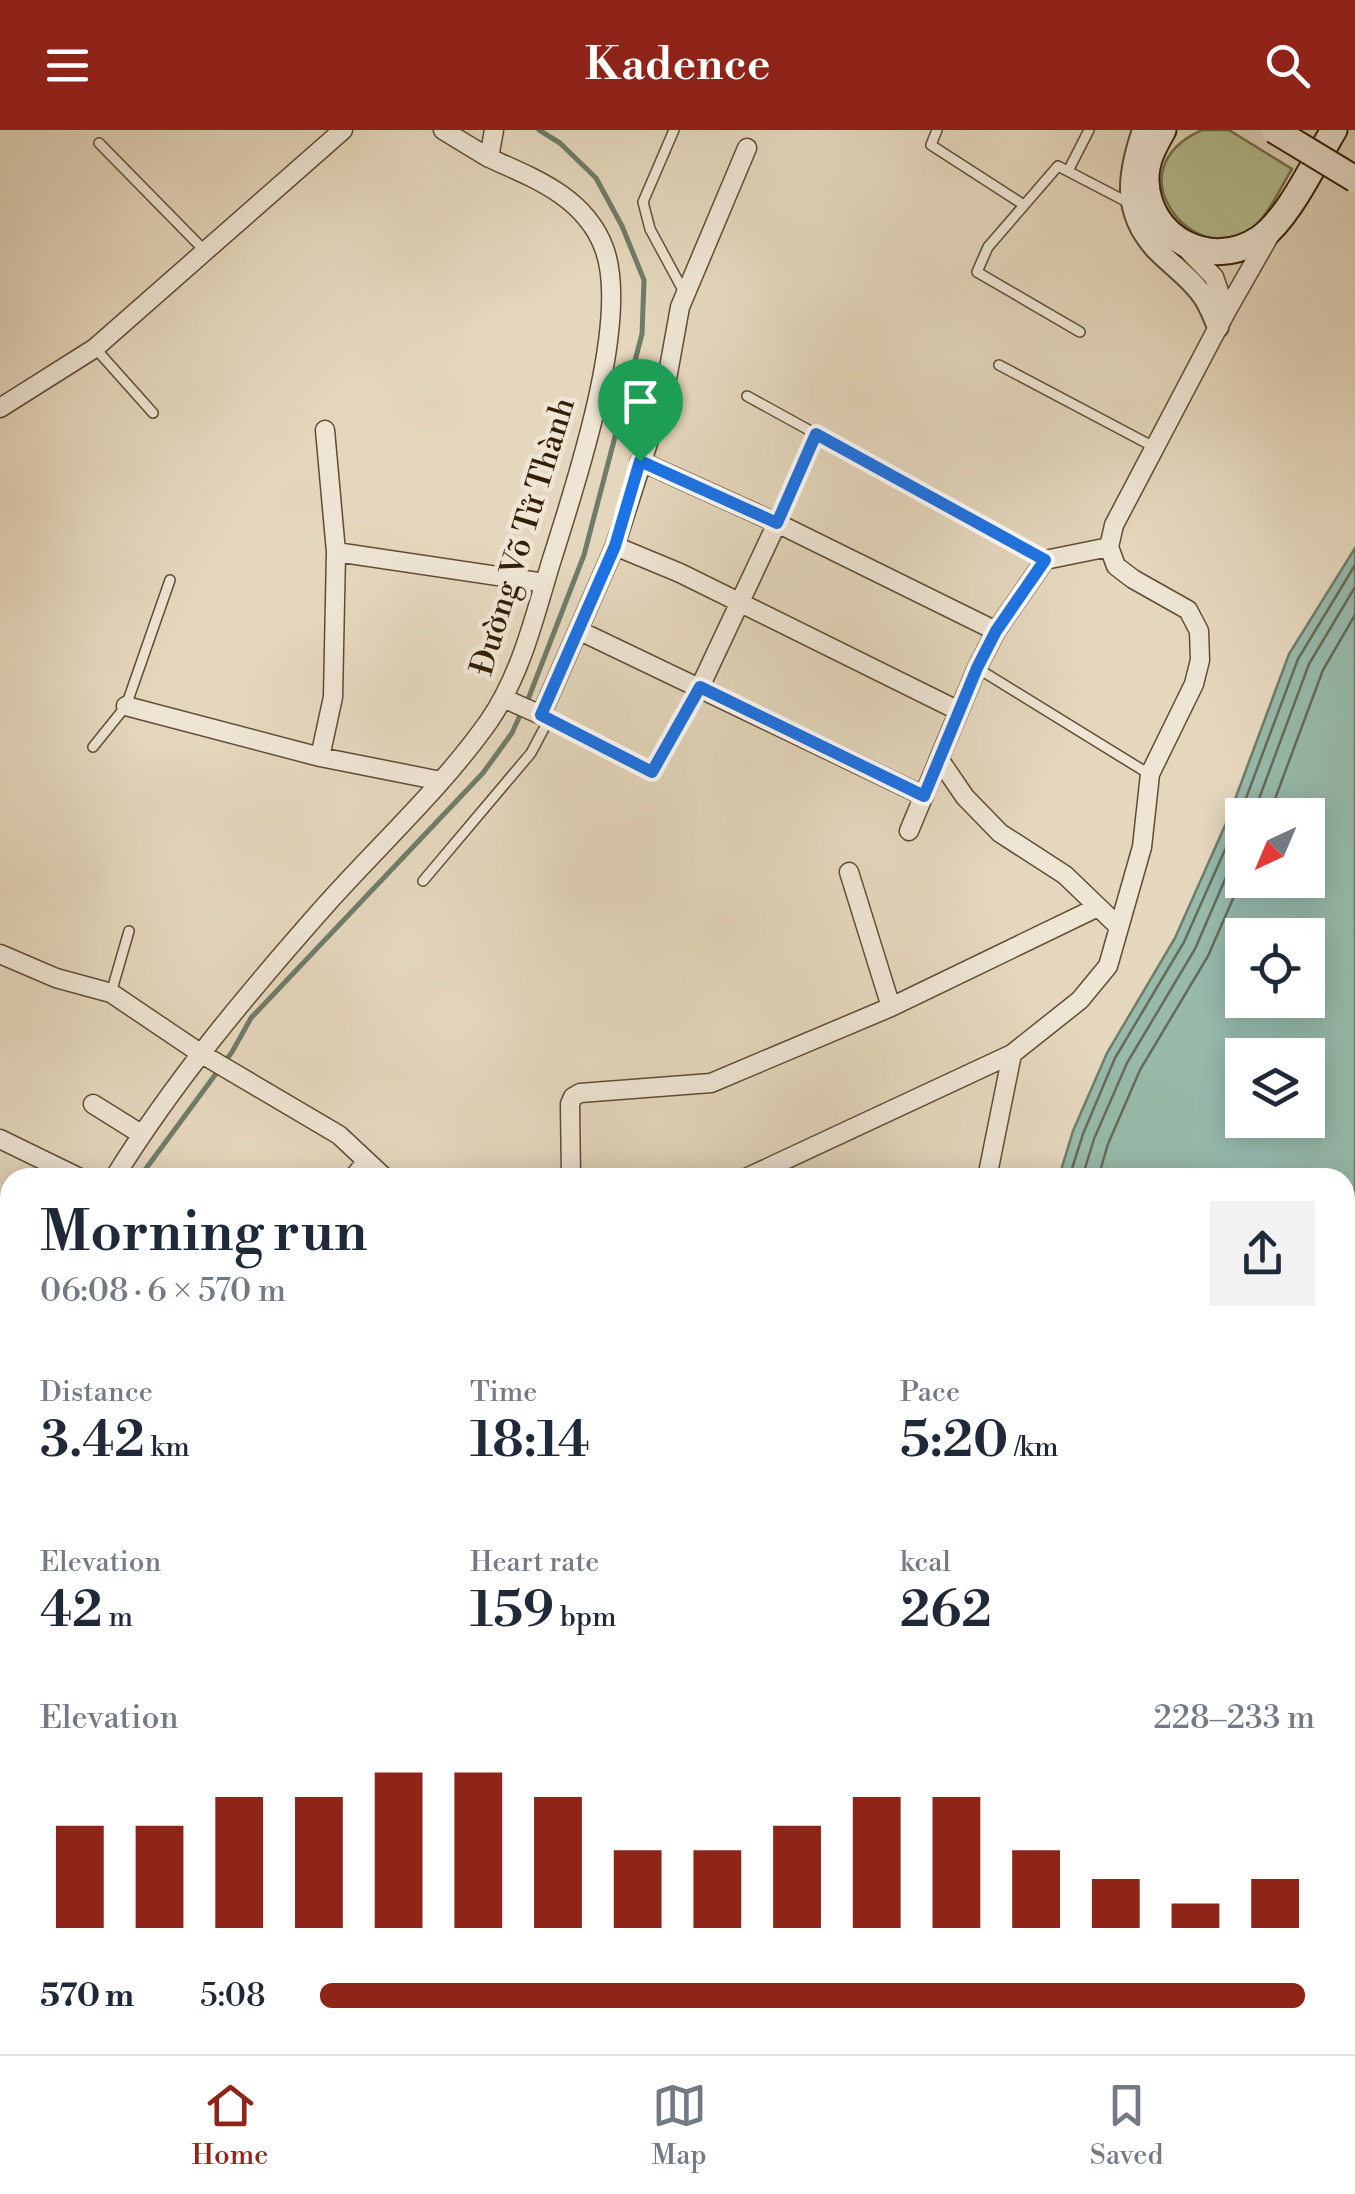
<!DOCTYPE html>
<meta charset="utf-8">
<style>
:root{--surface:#fff;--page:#f2f2f3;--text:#1f2937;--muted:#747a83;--line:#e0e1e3;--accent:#8f2418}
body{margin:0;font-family:"Libre Bodoni",serif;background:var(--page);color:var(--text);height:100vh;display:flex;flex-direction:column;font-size:38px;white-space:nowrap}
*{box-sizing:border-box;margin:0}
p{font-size:32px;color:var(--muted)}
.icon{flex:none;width:55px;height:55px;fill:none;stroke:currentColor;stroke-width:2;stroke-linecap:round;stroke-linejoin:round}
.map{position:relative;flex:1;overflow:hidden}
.drawer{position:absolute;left:0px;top:1038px;width:1355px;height:888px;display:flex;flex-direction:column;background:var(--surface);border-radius:30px 30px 0 0;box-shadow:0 5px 25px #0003}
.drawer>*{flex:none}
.needle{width:65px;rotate:224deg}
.fabs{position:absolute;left:1225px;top:668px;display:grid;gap:20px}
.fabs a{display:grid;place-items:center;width:100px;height:100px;border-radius:0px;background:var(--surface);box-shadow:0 5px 25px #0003;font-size:50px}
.pin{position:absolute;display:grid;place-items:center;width:85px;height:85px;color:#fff;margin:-102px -42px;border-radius:50% 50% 50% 0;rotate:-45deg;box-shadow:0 0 10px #0007}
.pin .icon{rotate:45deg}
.round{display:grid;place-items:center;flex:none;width:105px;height:105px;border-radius:0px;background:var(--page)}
.headline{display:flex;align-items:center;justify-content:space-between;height:170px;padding:0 40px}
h1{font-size:55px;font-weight:600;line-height:75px}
.figures{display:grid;grid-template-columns:repeat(3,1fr);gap:15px;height:170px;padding:10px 40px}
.figures div{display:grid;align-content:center}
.figures b{font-size:50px;font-weight:600}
.figures small{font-size:28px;font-weight:400}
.figures p{font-size:28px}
.chart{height:280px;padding:20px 40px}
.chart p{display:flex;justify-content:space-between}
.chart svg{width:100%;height:180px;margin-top:10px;stroke:var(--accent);stroke-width:6}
ul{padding:0 40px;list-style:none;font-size:32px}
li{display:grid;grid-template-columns:160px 120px 1fr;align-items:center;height:75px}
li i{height:25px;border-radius:12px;background:var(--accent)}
header{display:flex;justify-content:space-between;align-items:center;height:130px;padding:0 40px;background:var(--accent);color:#fff;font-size:45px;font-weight:600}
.dock{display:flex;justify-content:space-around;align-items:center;height:140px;border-top:2px solid var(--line);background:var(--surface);font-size:28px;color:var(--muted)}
.dock a{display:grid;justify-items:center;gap:5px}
.dock .on{color:var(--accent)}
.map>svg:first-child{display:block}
</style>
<header><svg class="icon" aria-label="menu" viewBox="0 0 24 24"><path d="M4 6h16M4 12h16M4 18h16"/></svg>Kadence<svg class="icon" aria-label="search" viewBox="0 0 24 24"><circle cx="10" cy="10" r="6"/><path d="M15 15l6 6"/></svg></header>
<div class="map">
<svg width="1355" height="1924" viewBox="0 0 1355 1924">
<rect width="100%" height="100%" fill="#e5d7bd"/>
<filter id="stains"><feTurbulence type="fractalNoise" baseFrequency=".002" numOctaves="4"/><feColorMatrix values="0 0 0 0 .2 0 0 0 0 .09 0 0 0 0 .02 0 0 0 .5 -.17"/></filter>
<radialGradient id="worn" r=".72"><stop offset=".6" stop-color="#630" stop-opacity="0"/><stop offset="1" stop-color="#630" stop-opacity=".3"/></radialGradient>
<path fill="#b5be90" stroke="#746e4b" stroke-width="2.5" d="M1202 0H1229L1292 39C1279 60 1267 89 1247 103 1195 136 1111 41 1202 0Z"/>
<path fill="#97baab" stroke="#6f7c69" stroke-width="2.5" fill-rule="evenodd" d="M1355 418V1924H825L826 1915H1345V1048L1059 1047 1073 1001 1107 923 1175 808 1227 691 1289 524ZM1242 685H1308V750H1242ZM1242 805H1308V870H1242ZM1242 925H1308V990H1242Z"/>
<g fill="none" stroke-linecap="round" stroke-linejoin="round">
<path stroke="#666c58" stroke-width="2.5" d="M1253 685 1309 534 1355 457
M1269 685 1323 540 1355 485
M1069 1048 1083 1004 1115 928 1184 812 1236 695 1298 529 1355 435
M1082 1048 1094 1009 1127 933 1195 819 1242 710
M1098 1048 1108 1014 1140 940 1208 826 1242 748"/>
<path stroke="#6f7c69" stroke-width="5" d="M527 572 584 425 642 204 644 150 622 96 596 48 560 13 539 0
M139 1048 232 922 251 888 483 643 512 603 522 581
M0 1244 10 1230"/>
<defs>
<path id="service" d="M674 0 643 72 650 99 684 162
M937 0 931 15 1024 75
M99 13 205 121
M1068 41 1089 0
M1080 202 977 142 988 117 1058 36 1129 73
M95 218 153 283
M999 235 1154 317
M747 266 1045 430
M777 393 816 304
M977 538 1149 644
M542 585 651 642 698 559
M93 617 126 576 170 450
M423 751 531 623 549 589
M111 863 129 801"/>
<path id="minor" d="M443 0 489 28
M1185 117 1214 147 1226 182 1271 103
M0 278 95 218 343 0
M640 331 777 393 996 501
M615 416 680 443 959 581
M336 422 545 453
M580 501 924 666
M700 557 777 393
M503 568 541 585 615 416 665 260 680 177 747 18
M126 576 320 627 441 651
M320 627 333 567 336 422 325 300
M939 629 965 667 1000 703 1065 745 1119 797
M909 701 977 538 996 501 1045 430 1109 417
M849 742 891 877
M0 824 56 848 111 863 200 923 339 1005 385 1048
M93 974 141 1004
M0 1009 80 1048
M114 1048C174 951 248 863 323 778 378 716 441 659 489 591 522 543 535 484 552 429 575 356 631 189 604 118 585 67 534 48 489 28L494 0
M353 1048 367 1031
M571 1048 570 974 573 967 580 963 711 953 891 877 1098 777
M746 1048 1012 924
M987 1048 1012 924 1080 870 1108 836 1142 717 1150 644 1194 554 1200 530 1199 501 1188 480 1133 449 1116 436 1109 417 1114 395 1226 182
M0 1132 10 1136
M0 1212 10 1198
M0 1392 10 1397
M97 1915 101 1924
M214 1915 217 1924
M436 1915 441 1924
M168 1924 180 1915
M676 1924 688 1915"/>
<path id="tertiary" d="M1143 0C1128 44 1122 81 1155 118 1169 133 1187 145 1200 162 1208 171 1213 185 1218 197"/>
<path id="secondary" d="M1163 0C1154 16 1145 32 1146 51 1148 109 1211 141 1259 109 1288 90 1315 31 1334 0"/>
</defs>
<use href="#service" stroke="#604d34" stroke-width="12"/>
<use href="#minor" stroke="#604d34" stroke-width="21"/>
<use href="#tertiary" stroke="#604d34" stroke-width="24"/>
<use href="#secondary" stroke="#341f06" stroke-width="29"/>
<use href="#service" stroke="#eee5d4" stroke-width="9"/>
<use href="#minor" stroke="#eee5d4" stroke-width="18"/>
<use href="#tertiary" stroke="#eee5d4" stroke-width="20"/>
<use href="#secondary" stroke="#eee5d4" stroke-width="25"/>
<defs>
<path id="secondary-bridge" d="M1274 0 1355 49"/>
</defs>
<use href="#secondary-bridge" stroke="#341f06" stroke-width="29" stroke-linecap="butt"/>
<use href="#secondary-bridge" stroke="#eee5d4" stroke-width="25"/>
</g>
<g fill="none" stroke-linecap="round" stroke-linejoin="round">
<defs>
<path id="route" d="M816 304 1045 430 996 501 977 538 924 666 700 557 652 642 541 585 615 416 640 331 777 393Z"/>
</defs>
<use href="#route" stroke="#fff" stroke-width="20"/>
<use href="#route" stroke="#1a73e8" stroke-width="12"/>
</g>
<g text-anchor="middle" stroke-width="9" stroke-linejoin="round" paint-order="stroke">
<g font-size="32" fill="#341f06" stroke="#eee5d4">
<text transform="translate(522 406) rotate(-73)" y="11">Đường Võ Tử Thành</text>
</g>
</g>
<rect width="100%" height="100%" filter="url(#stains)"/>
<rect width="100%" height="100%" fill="url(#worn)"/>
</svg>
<div class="fabs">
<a><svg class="needle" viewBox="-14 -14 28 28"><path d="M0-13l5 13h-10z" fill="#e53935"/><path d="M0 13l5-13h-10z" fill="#747a83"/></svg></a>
<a><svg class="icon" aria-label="locate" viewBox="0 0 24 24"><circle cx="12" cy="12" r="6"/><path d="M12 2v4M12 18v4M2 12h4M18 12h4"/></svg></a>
<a><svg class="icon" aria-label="layers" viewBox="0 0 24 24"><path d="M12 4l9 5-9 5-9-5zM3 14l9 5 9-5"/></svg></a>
</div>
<div class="pin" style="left:640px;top:331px;background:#1e9e55"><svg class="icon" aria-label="arrive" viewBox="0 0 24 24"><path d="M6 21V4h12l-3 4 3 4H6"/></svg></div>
<section class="drawer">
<div class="headline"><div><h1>Morning run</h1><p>06:08 · 6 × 570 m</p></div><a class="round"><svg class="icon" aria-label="share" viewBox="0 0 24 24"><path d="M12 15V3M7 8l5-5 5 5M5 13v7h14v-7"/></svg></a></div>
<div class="figures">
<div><p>Distance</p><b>3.42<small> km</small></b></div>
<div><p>Time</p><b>18:14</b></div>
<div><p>Pace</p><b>5:20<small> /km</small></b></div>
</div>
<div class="figures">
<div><p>Elevation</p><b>42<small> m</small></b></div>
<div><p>Heart rate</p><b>159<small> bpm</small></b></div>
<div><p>kcal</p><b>262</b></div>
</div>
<div class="chart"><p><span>Elevation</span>228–233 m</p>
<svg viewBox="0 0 160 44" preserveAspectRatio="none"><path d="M5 44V19M15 44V19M25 44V12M35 44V12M45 44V6M55 44V6M65 44V12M75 44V25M85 44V25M95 44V19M105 44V12M115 44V12M125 44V25M135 44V32M145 44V38M155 44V32"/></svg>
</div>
<ul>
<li><b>570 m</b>5:08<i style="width:99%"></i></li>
</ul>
</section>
</div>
<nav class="dock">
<a class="on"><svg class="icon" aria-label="home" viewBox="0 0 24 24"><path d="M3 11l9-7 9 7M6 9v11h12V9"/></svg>Home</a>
<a><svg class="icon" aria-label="map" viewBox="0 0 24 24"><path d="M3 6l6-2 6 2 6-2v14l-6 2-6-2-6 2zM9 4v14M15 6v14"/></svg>Map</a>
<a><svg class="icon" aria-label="saved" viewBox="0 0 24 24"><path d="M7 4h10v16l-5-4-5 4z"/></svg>Saved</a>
</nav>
